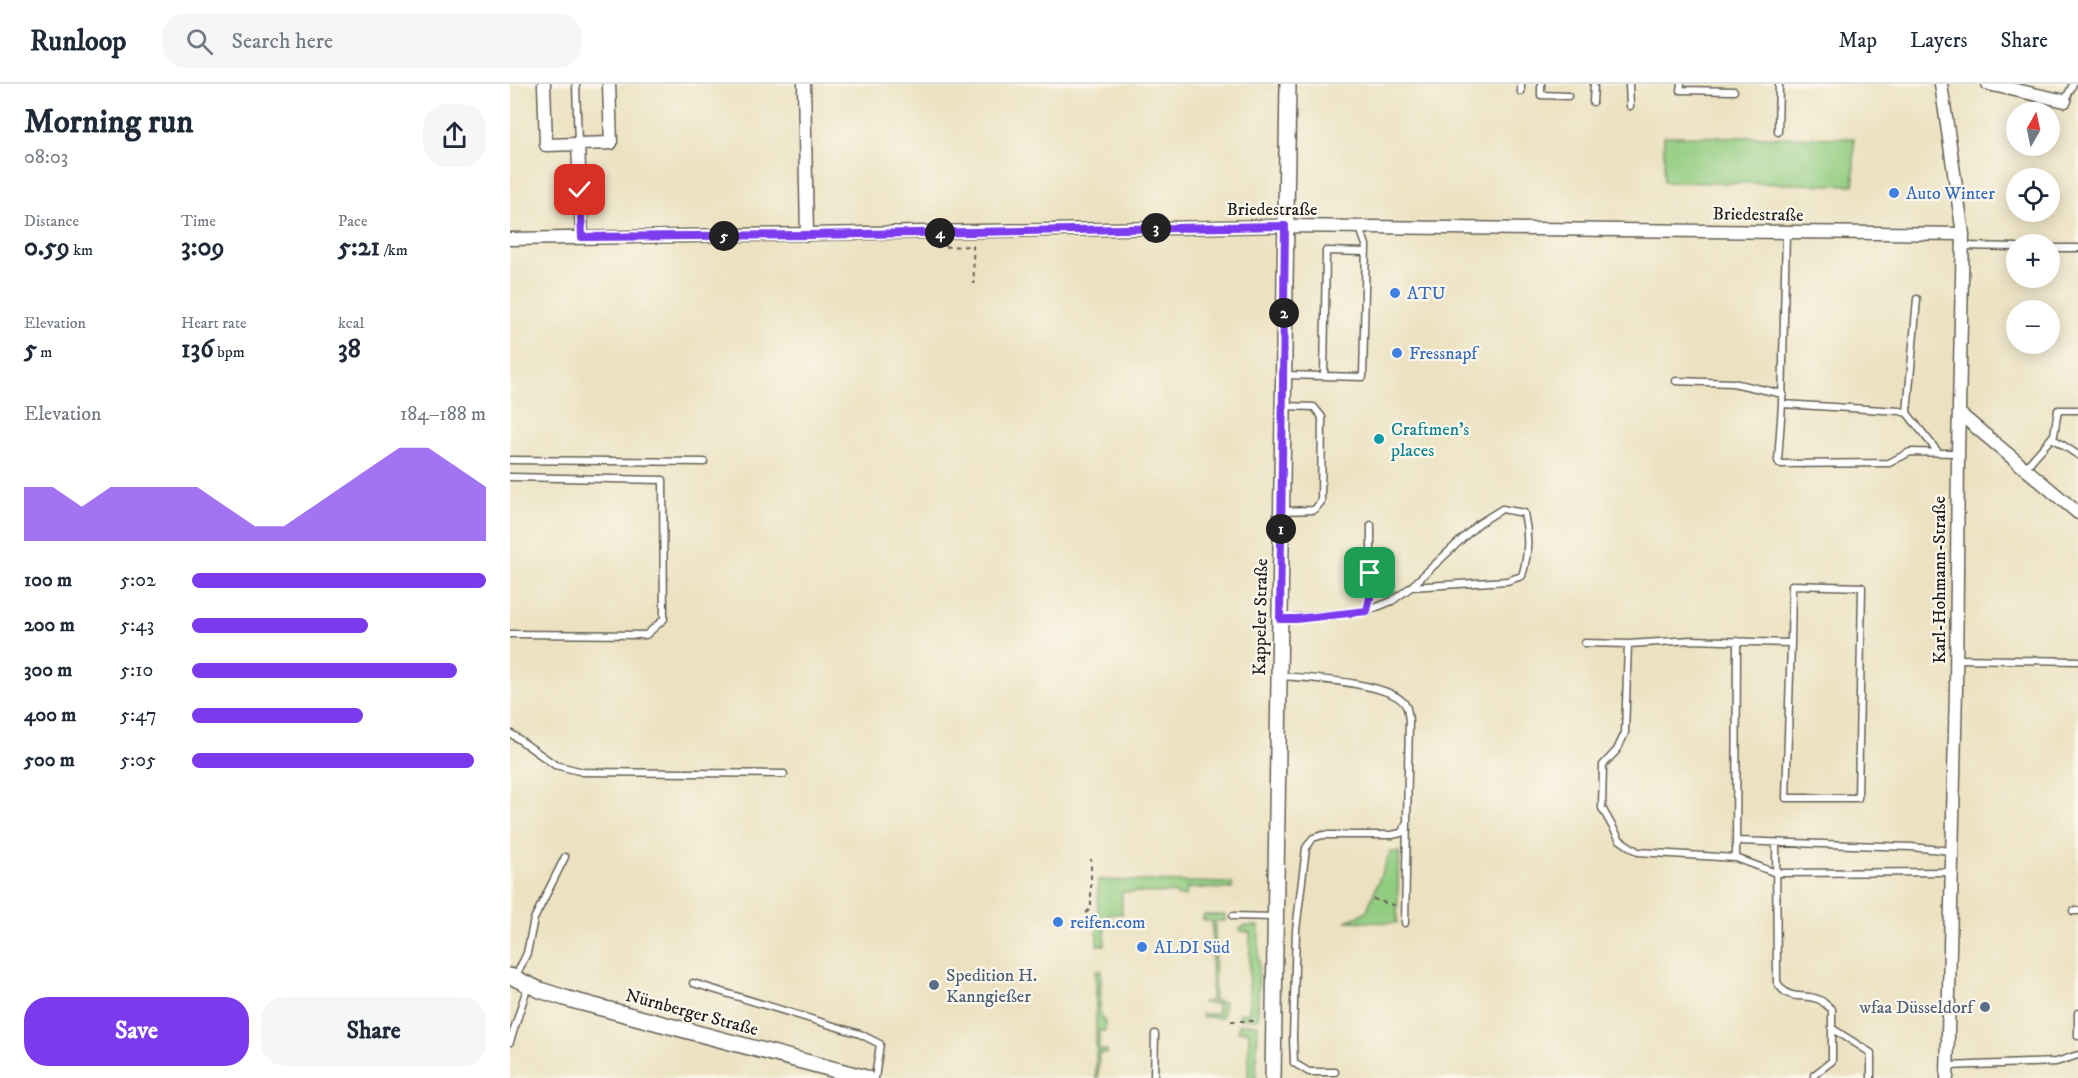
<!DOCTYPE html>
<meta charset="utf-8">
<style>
:root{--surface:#fff;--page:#f6f6f7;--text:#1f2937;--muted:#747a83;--line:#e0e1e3;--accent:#7c3aed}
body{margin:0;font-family:"IM FELL DW Pica",serif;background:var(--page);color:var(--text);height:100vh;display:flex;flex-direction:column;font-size:22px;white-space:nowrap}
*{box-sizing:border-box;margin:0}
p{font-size:20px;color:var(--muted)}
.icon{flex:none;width:33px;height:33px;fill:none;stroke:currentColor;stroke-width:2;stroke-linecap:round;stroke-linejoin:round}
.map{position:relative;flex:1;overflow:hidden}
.panel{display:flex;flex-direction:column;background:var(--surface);width:510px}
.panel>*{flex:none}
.needle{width:39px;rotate:9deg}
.fabs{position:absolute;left:1496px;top:18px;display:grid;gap:12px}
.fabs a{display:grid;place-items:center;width:54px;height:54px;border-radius:50%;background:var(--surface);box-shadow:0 3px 15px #0003;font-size:30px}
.pin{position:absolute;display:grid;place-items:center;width:51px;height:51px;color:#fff;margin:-26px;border-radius:12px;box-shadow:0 3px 9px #0006}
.km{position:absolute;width:30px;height:30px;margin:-15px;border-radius:50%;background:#222;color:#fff;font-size:16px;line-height:30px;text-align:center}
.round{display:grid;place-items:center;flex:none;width:63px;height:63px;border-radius:24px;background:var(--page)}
.head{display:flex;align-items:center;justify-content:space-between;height:102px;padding:0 24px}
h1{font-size:33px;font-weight:700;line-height:45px}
.metrics{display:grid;grid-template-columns:repeat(3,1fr);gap:9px;height:102px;padding:6px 24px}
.metrics div{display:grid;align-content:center}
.metrics b{font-size:26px;font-weight:700}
.metrics small{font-size:16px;font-weight:400}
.metrics p{font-size:16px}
.chart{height:168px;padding:12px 24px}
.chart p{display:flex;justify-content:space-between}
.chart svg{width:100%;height:108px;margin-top:6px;fill:var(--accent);opacity:.7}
.button{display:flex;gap:12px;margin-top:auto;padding:12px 24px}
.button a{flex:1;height:69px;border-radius:24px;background:var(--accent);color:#fff;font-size:24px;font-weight:700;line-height:69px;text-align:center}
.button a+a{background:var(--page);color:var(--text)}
ul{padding:0 24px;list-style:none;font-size:20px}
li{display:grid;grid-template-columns:96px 72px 1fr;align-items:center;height:45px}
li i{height:15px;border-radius:8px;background:var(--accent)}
header{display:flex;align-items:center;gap:36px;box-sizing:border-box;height:84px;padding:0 30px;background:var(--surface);border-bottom:2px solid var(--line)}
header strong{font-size:28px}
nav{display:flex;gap:33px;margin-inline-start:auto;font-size:21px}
.search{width:420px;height:54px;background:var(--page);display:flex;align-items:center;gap:15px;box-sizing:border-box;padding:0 21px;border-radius:24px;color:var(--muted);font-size:22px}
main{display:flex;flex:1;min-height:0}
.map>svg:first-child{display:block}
</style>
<header>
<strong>Runloop</strong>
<div class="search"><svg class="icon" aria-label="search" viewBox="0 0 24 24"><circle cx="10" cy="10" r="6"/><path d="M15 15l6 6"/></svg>Search here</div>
<nav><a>Map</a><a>Layers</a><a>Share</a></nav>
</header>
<main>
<section class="panel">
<div class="head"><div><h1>Morning run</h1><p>08:03</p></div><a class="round"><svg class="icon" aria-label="share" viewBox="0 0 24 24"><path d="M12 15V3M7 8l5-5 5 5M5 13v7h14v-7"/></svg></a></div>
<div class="metrics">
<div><p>Distance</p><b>0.59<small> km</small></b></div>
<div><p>Time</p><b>3:09</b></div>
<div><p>Pace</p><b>5:21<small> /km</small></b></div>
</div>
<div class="metrics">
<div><p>Elevation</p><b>5<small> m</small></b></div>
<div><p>Heart rate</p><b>136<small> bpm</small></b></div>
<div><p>kcal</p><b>38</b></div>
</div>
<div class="chart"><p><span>Elevation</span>184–188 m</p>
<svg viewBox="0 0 160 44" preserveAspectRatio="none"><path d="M0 44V22L10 22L20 30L30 22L40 22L50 22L60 22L70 30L80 38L90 38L100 30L110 22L120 14L130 6L140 6L150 14L160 22V44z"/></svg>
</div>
<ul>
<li><b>100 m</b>5:02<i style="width:100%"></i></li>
<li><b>200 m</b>5:43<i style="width:60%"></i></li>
<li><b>300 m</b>5:10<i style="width:90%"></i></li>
<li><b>400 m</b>5:47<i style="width:58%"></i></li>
<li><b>500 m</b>5:05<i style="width:96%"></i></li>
</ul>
<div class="button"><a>Save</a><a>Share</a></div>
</section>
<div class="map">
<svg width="1568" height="994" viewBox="0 0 1568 994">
<rect width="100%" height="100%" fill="#fbf7ec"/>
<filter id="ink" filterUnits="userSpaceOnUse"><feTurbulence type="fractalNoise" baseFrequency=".0167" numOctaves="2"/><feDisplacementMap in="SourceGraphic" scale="12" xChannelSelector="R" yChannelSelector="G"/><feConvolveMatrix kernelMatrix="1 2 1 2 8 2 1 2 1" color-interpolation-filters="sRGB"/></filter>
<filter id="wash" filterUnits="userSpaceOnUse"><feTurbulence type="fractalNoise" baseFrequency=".008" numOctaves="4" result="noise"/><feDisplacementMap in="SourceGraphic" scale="24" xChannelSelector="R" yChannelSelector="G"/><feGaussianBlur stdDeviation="1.35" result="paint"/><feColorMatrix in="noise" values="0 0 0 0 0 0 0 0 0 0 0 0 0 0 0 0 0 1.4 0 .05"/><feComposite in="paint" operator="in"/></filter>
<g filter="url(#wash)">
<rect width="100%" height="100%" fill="#ece2c1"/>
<path fill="#92cc80" stroke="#57744e" stroke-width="1.5" d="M1154 52 1344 54V101L1154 98Z
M880 768H889L887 839 836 837 847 833 857 826Z
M588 796 722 799V805L677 804 676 812H666L665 809 612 808V830H598V840L595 841V861H587Z
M694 831H714L715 833V837H705L704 917 714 918 712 934 692 933 691 930H707V920L691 919 701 917 702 837 692 836Z
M734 842H749L748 935 729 934V929H739L740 848 730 847V845Z
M586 886H591L590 929 595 939V947H589V966H597V969H589L588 994H586Z
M729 940H748L746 994H738L739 947H728Z"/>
</g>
<g filter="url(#ink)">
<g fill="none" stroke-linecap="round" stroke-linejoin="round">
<defs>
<path id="service" d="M66 0 68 60
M1031 0V11L1058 12
M1119 0 1120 22
M1171 0 1170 6 1224 7
M1011 8V0
M1555 17 1563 0
M1083 18 1084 0
M1268 48 1269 0
M1276 148 1272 320 1268 377 1270 380 1379 379 1400 368 1447 369
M1453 162 1506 163
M1539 164H1568
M774 291 853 293 856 161 850 144
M814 292 816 167 856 168
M1166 297 1223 299 1273 310
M1272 320 1390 327 1397 329 1428 368
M1397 329 1407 215
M1542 354 1568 371
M0 376 194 378
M1515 384 1544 351 1548 326H1568
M0 393 153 396 154 535 136 551 0 550
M772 427 804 426 811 418 812 333 804 323 775 322
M857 527 861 509V441
M770 535 857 527 882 517 901 503 968 440 992 425 1014 429C1019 451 1019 470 1012 492L997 497 901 503
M1227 557 1226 774 1266 789 1441 788
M1075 559 1118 560 1182 556 1281 559 1276 714H1348L1352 503 1282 501 1281 559
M1118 560 1115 649 1107 666 1093 681 1092 724 1110 756 1128 768 1226 774
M1447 575 1568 577
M770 592C795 594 885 598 896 622 898 625 898 632 899 636L895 839
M0 649 45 681 73 688 274 690
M1227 757 1401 763 1442 767
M1266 759 1267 898C1279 919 1292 908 1310 916 1314 918 1318 923 1322 925V977L1304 991V994
M1563 827H1568
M723 832 764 833
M5 894 17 869 24 835 55 773
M183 899 350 950 370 960 365 994
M1568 929V952
M1323 945 1361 969V994
M0 958 18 901
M1437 982 1546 978 1568 971
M825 988H799L784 979 783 954 786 846 796 764 803 754 813 751H882L891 749 897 739
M644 994 645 950"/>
<path id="minor" d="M34 0 36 61 101 59 99 0
M294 0 297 151
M1431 0 1453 150 1448 369 1446 604 1437 994
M1478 0 1555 17
M68 60 72 153
M0 155 775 142 1453 150
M1449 329 1568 429"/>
<path id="tertiary" d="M0 892 30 906 58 915 356 994
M763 994 778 0"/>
</defs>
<use href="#service" stroke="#656156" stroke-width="9"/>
<use href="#minor" stroke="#656156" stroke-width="15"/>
<use href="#tertiary" stroke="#656156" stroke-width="18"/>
<path stroke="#656156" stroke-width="2" stroke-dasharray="4.5 4.5" stroke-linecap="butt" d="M426 163 463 162 464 200
M863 815 886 822
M576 829 581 824V775
M721 937H748"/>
<use href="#service" stroke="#fff" stroke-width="6"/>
<use href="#minor" stroke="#fff" stroke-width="12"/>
<use href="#tertiary" stroke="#fff" stroke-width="15"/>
</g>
</g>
<g fill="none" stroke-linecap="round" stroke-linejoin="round" filter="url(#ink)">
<defs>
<path id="route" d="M70 106 72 153 297 151 775 142 770 535H786L857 527 861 509 860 489"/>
</defs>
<use href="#route" stroke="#fff" stroke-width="12"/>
<use href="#route" stroke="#7c3aed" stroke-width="8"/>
</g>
<g fill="#3f7fe0" stroke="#fbf7ec" stroke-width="2">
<circle cx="1384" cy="109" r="6"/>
<circle cx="885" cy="209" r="6"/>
<circle cx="887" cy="269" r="6"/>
<circle cx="548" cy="838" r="6"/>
<circle cx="632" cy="863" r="6"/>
</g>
<circle fill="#0f9aa8" stroke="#fbf7ec" stroke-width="2" cx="869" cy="355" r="6"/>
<g fill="#5c6f8a" stroke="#fbf7ec" stroke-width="2">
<circle cx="424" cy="901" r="6"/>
<circle cx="1475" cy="923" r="6"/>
</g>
<g text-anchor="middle" stroke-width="4.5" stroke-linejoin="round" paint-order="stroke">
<g font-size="18" fill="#366cbe" stroke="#fbf7ec" text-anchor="start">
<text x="1396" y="115">Auto Winter</text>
<text x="897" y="215">ATU</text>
<text x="899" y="275">Fressnapf</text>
<text x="560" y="844">reifen.com</text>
<text x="644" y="869">ALDI Süd</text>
</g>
<g font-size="18" fill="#1c1c1c" stroke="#fbf7ec">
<text x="762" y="131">Briedestraße</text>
<text transform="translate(1248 130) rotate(1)" y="6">Briedestraße</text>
<text transform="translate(1429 496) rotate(-90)" y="6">Karl-Hohmann-Straße</text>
<text transform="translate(750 533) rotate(-89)" y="6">Kappeler Straße</text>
<text transform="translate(182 928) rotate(15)" y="6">Nürnberger Straße</text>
</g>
<g font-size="18" fill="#0d838f" stroke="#fbf7ec" text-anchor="start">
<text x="881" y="351">Craftmen's<tspan x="881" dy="21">places</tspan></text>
</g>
<g font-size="18" fill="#4e5e75" stroke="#fbf7ec" text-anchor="start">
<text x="436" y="897">Spedition H.<tspan x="436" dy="21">Kanngießer</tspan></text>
<text x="1463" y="929" text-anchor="end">wfaa Düsseldorf</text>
</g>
</g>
</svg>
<div class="fabs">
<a><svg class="needle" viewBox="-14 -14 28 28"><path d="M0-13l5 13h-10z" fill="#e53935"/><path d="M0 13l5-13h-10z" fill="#747a83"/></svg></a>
<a><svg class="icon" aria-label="locate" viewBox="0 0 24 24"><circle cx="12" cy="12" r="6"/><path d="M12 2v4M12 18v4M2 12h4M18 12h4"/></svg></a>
<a>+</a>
<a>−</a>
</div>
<div class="pin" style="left:860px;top:489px;background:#1e9e55"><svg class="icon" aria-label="arrive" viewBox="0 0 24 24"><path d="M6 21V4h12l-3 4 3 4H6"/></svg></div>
<div class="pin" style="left:70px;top:106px;background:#d93025"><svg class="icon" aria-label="check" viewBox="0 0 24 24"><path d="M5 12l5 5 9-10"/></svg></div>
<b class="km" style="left:771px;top:445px">1</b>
<b class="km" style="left:774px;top:229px">2</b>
<b class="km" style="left:646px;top:144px">3</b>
<b class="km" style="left:430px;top:149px">4</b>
<b class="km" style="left:214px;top:152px">5</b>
</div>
</main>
